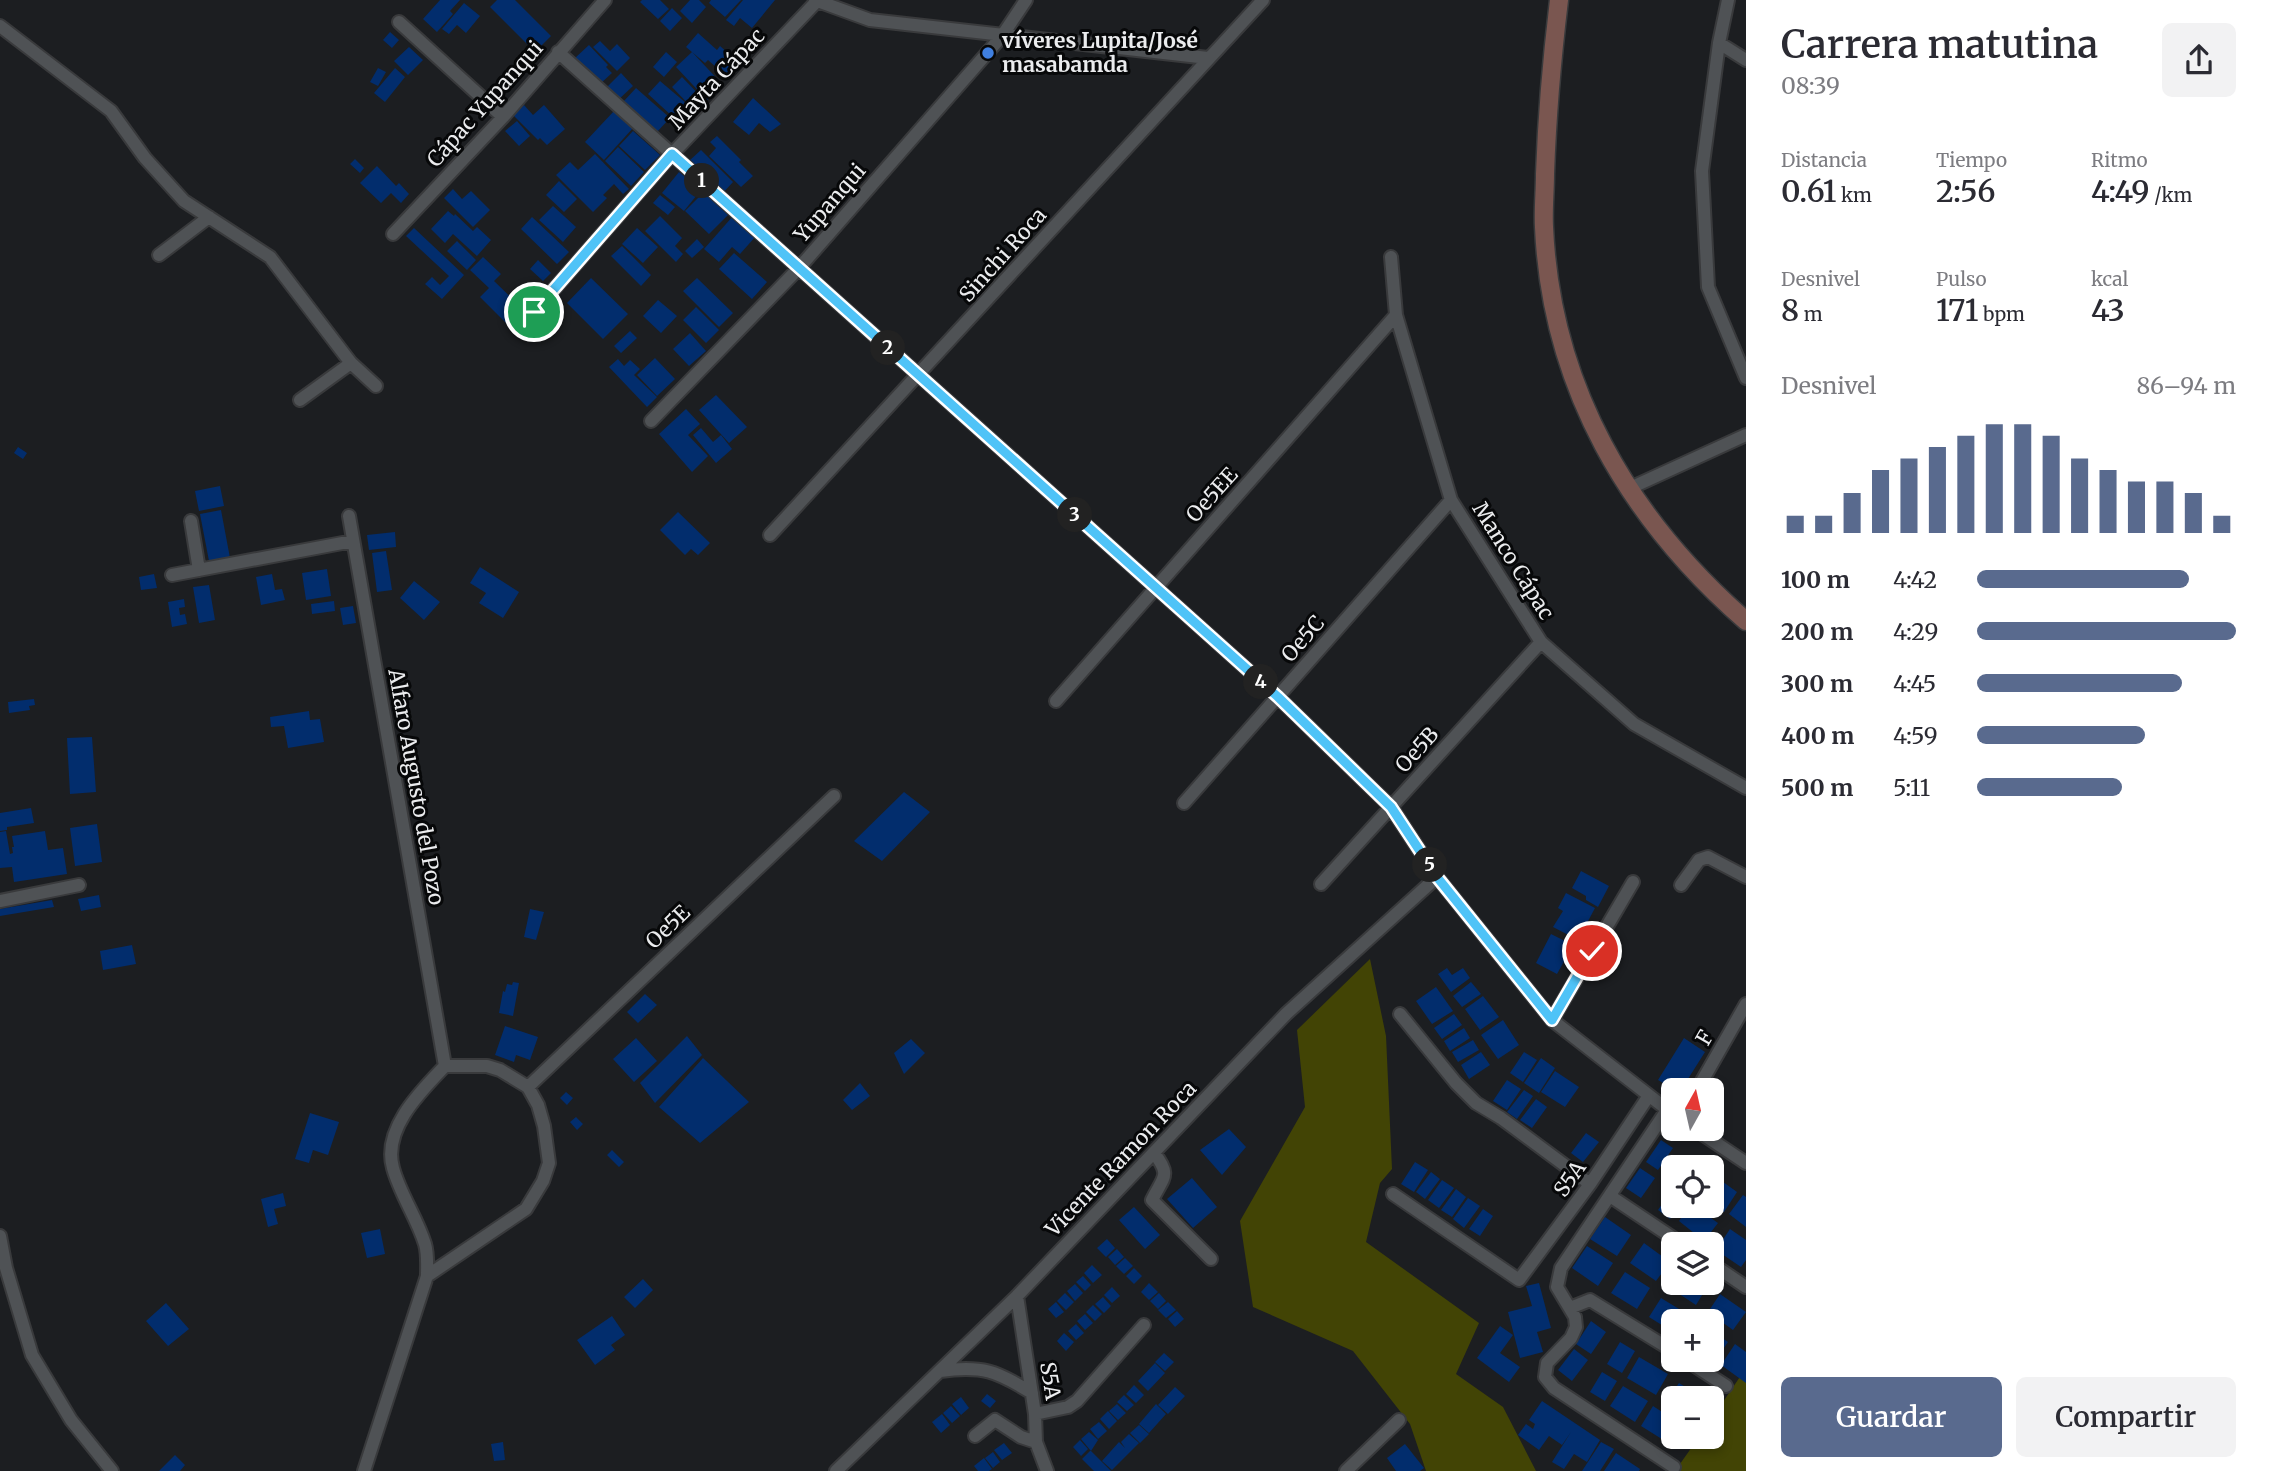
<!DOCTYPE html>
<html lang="es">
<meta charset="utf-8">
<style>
:root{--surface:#fff;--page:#f2f2f3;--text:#2b2b33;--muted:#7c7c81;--accent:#596a8e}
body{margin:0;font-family:Merriweather,serif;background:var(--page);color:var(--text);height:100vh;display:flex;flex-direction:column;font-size:26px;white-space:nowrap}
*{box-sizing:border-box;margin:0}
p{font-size:23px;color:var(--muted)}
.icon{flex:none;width:38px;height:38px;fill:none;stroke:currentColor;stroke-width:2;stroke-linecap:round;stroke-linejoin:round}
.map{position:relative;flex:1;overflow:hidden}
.side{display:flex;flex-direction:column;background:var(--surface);width:525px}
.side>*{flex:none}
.needle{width:46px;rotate:8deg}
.buttons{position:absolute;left:1661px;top:1078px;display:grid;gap:14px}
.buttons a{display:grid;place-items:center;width:63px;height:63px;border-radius:10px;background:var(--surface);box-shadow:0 4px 10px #0003;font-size:35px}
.pin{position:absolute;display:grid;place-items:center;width:60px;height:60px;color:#fff;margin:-30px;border:4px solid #fff;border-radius:50%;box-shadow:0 2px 7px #0007}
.km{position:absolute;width:35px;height:35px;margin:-18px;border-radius:50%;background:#222;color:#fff;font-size:19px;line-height:35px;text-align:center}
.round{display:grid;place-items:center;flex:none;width:74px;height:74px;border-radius:10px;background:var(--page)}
.overview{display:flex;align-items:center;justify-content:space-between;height:119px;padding:0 35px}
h1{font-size:38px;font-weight:600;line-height:52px}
.figures{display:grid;grid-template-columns:repeat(3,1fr);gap:10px;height:119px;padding:7px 35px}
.figures div{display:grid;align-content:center}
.figures b{font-size:30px;font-weight:600}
.figures small{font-size:19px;font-weight:400}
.figures p{font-size:19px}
.chart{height:196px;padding:14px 35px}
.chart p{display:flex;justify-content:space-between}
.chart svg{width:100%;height:126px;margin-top:7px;stroke:var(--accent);stroke-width:6}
.primary-button{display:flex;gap:14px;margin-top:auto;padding:14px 35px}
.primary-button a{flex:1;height:80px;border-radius:10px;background:var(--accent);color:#fff;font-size:28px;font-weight:600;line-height:80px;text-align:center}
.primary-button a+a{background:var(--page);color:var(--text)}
ul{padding:0 35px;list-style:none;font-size:23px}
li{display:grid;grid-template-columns:112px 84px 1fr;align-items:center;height:52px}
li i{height:18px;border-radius:9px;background:var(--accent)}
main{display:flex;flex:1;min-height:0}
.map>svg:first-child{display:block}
</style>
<main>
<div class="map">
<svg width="1746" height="1471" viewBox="0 0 1746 1471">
<rect width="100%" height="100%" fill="#1c1e21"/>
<path fill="#424405" d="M1370 959 1386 1036 1392 1169 1380 1183 1366 1242 1479 1323 1456 1374 1503 1407 1536 1471H1426L1410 1424 1353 1351 1253 1307 1240 1221 1305 1107 1297 1030Z
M1746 1368V1471H1675L1699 1437H1712V1418Z"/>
<path fill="#022d6d" d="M440 0H460L450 11 453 14 437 32 423 19Z
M497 0H515L551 36 535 52 490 7Z
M642 0H660L669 9 658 19 640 2Z
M690 0H699L706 7 692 23 680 11Z
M711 0H741L725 17 709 3Z
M743 0H775L752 28 740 18 734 26 726 20Z
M464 3 480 16 466 33 457 25 449 34 442 29Z
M672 8 682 18 670 31 660 21Z
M390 32 399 40 392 48 383 40Z
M698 33 717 50 720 46 738 62 726 76 708 60 705 63 686 47Z
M600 41 610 51 617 44 630 58 617 71 593 47Z
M589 45 608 65 606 67 612 73 600 84 575 58Z
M409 47 423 60 408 75 394 61Z
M666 52 677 62 664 77 653 67Z
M692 52 723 85 707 100 676 67Z
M378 68 386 72 378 86 370 82Z
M395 68 405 77 385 102 374 93Z
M621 73 633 86 617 101 605 89Z
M682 77 708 104 697 113 672 87Z
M660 81 686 103 673 117 648 94Z
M636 88 670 118 657 132 623 102Z
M753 98 781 124 770 132 759 123 749 135 733 122Z
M524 105 533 115 544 105 565 129 547 145 540 138 538 140 513 115Z
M614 111 633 128 604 160 585 142Z
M517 121 530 136 519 146 505 131Z
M633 131 660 155 645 170 619 146Z
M717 136 741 160 739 162 753 176 741 187 709 156 716 148 710 142Z
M618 147 644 172 631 186 605 161Z
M701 150 733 182 722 194 689 161Z
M595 154 629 189 623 194 614 184 603 195 607 198 593 212 556 175 570 162 578 170Z
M355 159 364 168 360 173 350 164Z
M377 166 396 186 399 183 409 194 401 203 391 193 381 203 360 183Z
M679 172 701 190 684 211 662 193Z
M559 181 577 199 564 212 546 195Z
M453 189 462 199 471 191 490 210 473 227 444 198Z
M704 192 728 215 709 234 685 211Z
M660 195 675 207 668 215 653 203Z
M553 206 576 227 563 242 539 220Z
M448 211 454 216 455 214 473 231 477 227 491 240 477 256 453 234 445 243 431 229Z
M660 216 682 238 675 246 683 254 676 262 645 231Z
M733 216 756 236 740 254 732 247 719 262 704 249Z
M532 217 569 252 557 264 521 229Z
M414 228 464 275 442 299 425 284 432 277 440 285 449 276 406 236Z
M637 228 658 247 643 263 622 244Z
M697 239 704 247 692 258 685 251Z
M457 241 476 260 467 270 447 251Z
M622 246 651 275 641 286 611 256Z
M734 253 767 282 752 299 719 269Z
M483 257 501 274 494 281 521 307 506 323 480 297 489 288 470 270Z
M538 260 551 273 543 281 530 269Z
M591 278 628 314 603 339 567 303Z
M697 278 733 313 719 327 683 291Z
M658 300 677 316 661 333 643 316Z
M696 307 719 330 706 343 683 320Z
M630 331 637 338 621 353 614 346Z
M690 333 706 351 689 366 673 349Z
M655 358 675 379 657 396 637 375Z
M618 359 624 366 630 360 640 369 634 375 657 397 647 407 609 367Z
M716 395 747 427 729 443 699 410Z
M686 409 700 424 688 435 708 456 692 472 659 434Z
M701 428 713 442 721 435 732 449 716 463 693 435Z
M18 447 27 453 23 459 14 453Z
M220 486 224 506 199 511 195 491Z
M221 510 230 558 209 561 200 514Z
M678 512 710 543 698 555 691 549 685 555 660 530Z
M395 532 396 547 369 550 367 535Z
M386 551 392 590 377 592 372 553Z
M480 567 519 592 503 618 479 603 486 593 470 583Z
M327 569 331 596 306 600 302 573Z
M154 574 157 588 141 590 139 577Z
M272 574 275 590 282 589 285 600 261 605 256 577Z
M414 581 440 602 424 620 400 598Z
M209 585 215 620 199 623 193 587Z
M184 599 185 607 179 608 180 615 185 614 187 624 172 627 168 602Z
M334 601 335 611 312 614 311 604Z
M353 606 356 623 343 625 340 608Z
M34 699 35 705 29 706 30 710 9 713 8 702Z
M309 711 310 720 320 719 324 742 288 748 284 726 271 727 270 717Z
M92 737 96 792 70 794 67 738Z
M904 792 930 812 882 861 854 841Z
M31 808 34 823 7 827V830L0 831V813Z
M97 824 102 862 75 866 70 828Z
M6 831 10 854 13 853 12 847H14L12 836 45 831 48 850 63 848 67 874 14 882 12 867 0 868V832Z
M1581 871 1609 886 1598 907 1586 900V896L1572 888Z
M1566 893 1595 908 1578 940 1553 927 1563 911 1558 908Z
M99 895 101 907 81 911 78 899Z
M52 900 54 907 0 916V909Z
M530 909 544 912 536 940 524 937Z
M1551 934 1573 945 1557 974 1536 963Z
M132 945 136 964 103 970 100 951Z
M1447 968 1452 975 1463 968 1470 978 1451 992 1438 974Z
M513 982 519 983 513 1016 499 1013 503 991 505 992 507 984 512 985Z
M1471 982 1481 994 1462 1007 1453 996Z
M1436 987 1453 1011 1432 1024 1416 1001Z
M645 994 657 1005 638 1023 627 1012Z
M1483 996 1499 1017 1480 1030 1465 1009Z
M1454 1014 1462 1025 1442 1039 1434 1028Z
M1503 1020 1519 1045 1498 1059 1481 1035Z
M505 1026 538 1037 530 1060 516 1055 514 1062 495 1055Z
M1464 1028 1470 1038 1450 1051 1444 1041Z
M687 1036 702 1055 655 1103 640 1083Z
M636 1038 657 1061 634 1082 613 1059Z
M1684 1038 1705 1052 1681 1090H1675L1658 1080Z
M911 1039 925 1053 904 1074 894 1053Z
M1473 1040 1479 1050 1458 1062 1452 1052Z
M1481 1052 1490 1065 1469 1079 1461 1065Z
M1524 1052 1537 1060 1523 1082 1510 1073Z
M703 1058 749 1102 700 1143 659 1107Z
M1541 1058 1555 1068 1539 1093 1524 1083Z
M1555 1071 1579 1087 1565 1107 1541 1092Z
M1507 1080 1521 1089 1507 1110 1493 1101Z
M860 1083 870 1096 852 1110 843 1100Z
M1524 1090 1533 1096 1517 1119 1507 1112Z
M566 1092 573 1098 567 1105 560 1098Z
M1536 1099 1547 1107 1532 1128 1520 1120Z
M310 1113 339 1122 328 1155 313 1150 309 1163 295 1159Z
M576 1117 583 1124 577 1130 570 1122Z
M1229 1129 1246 1147 1222 1175 1200 1150Z
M1586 1133 1599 1142 1583 1162 1571 1153Z
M1661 1140 1673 1148 1658 1170 1646 1162Z
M612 1150 624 1162 619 1167 607 1155Z
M1686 1156 1703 1167H1679Z
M1415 1162 1428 1170 1414 1192 1401 1184Z
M1640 1168 1655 1178 1641 1198 1626 1188Z
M1431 1172 1440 1179 1425 1199 1416 1192Z
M1712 1174 1737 1192 1724 1212 1712 1204Z
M1192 1178 1217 1207 1193 1228 1167 1199Z
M1442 1180 1454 1188 1439 1208 1428 1200Z
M1673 1188V1206H1679L1670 1219 1658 1210Z
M1456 1189 1466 1197 1452 1217 1441 1210Z
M283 1193 286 1206 274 1209 278 1224 268 1227 261 1199Z
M1743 1195 1746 1197V1227L1729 1214Z
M1468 1198 1480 1206 1464 1228 1453 1219Z
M1689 1206H1694L1718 1223 1704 1241 1679 1221Z
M1134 1207 1160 1235 1145 1249 1119 1220Z
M1483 1209 1493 1216 1480 1236 1469 1229Z
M1605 1217 1631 1235 1617 1256 1590 1239Z
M380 1229 385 1254 367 1258 361 1233Z
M1730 1229 1746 1240V1260L1741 1267 1716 1250Z
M1107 1239 1115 1248 1106 1257 1097 1248Z
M1644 1243 1670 1262 1656 1281 1630 1263Z
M1587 1246 1613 1263 1598 1286 1572 1268Z
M1117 1249 1124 1257 1115 1265 1108 1257Z
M1125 1258 1133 1266 1124 1274 1116 1266Z
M1092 1265 1102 1275 1093 1283 1084 1273Z
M1134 1268 1142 1276 1134 1284 1126 1276Z
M1673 1271V1283H1701L1707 1287 1696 1305 1664 1284Z
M1625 1272 1650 1288 1637 1309 1611 1293Z
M1083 1276 1091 1285 1085 1291 1076 1282Z
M643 1279 653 1290 635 1308 624 1297Z
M1149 1283 1158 1292 1149 1300 1141 1292Z
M1539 1283 1551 1328 1537 1332 1543 1352 1520 1358 1508 1312 1532 1306 1526 1286Z
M1075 1284 1083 1293 1075 1301 1067 1291Z
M1112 1287 1120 1296 1112 1303 1104 1295Z
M1065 1293 1074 1302 1066 1310 1057 1301Z
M1159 1293 1166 1301 1158 1309 1150 1301Z
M1720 1294 1746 1312 1733 1330 1708 1312Z
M1103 1297 1111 1306 1104 1313 1095 1304Z
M1661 1298 1689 1315 1685 1321H1673V1332L1649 1317Z
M1056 1302 1064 1312 1056 1318 1048 1309Z
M1168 1302 1176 1310 1166 1318 1158 1310Z
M166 1303 189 1329 168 1346 146 1321Z
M1093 1305 1102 1314 1095 1321 1086 1312Z
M1177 1311 1184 1319 1175 1327 1168 1319Z
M1085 1314 1093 1323 1085 1330 1077 1321Z
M612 1316 625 1335 611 1345 615 1350 595 1365 577 1340Z
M1591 1321 1606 1332 1591 1354 1576 1344Z
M1076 1324 1084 1333 1076 1340 1068 1331Z
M1500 1326 1513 1335 1500 1353 1520 1367 1509 1382 1477 1358Z
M1712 1331 1728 1342 1714 1362 1712 1361Z
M1064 1333 1074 1342 1066 1351 1057 1341Z
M1620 1342 1635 1351 1622 1373 1607 1364Z
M1735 1344 1746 1352V1383L1721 1365Z
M1574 1349 1588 1360 1572 1381 1558 1370Z
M1164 1353 1174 1362 1165 1371 1155 1362Z
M1639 1357 1668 1374 1656 1395 1627 1378Z
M1155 1363 1165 1373 1148 1391 1138 1381Z
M1602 1372 1617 1381 1605 1401 1590 1392Z
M1679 1383 1703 1398H1673V1406L1666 1402Z
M1134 1385 1144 1395 1136 1403 1126 1394Z
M1623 1386 1648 1401 1635 1422 1610 1406Z
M1175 1387 1185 1396 1168 1414 1158 1405Z
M987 1394 996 1401 990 1408 981 1401Z
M1124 1395 1134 1405 1127 1411 1117 1402Z
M961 1397 969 1408 961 1415 952 1404Z
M1542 1401 1600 1440 1587 1462 1574 1454 1564 1469 1552 1462 1571 1432 1562 1445 1549 1436 1539 1450 1518 1435 1526 1424 1533 1429 1535 1424 1529 1420Z
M1117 1404 1126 1413 1118 1420 1109 1411Z
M1156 1404 1166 1414 1149 1433 1139 1424Z
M951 1406 960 1416 952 1423 943 1413Z
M1653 1406 1673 1419V1437H1679L1673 1446 1641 1426Z
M1108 1411 1117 1421 1109 1429 1100 1419Z
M942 1414 950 1425 941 1433 932 1422Z
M1099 1422 1107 1431 1098 1439 1090 1429Z
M1139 1425 1149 1434 1140 1443 1130 1433Z
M1089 1432 1098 1440 1091 1451 1081 1439Z
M1129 1434 1139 1443 1112 1470 1102 1461 1119 1442 1125 1448 1121 1442Z
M1080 1440 1088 1449 1081 1456 1073 1447Z
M503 1442 505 1460 494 1461 491 1444Z
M1601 1442 1614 1449 1600 1471H1582Z
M1004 1443 1012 1453 1002 1460 994 1450Z
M1405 1444 1424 1468 1420 1471H1396L1387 1458Z
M1090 1451H1091L1111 1471H1094L1082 1459Z
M993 1452 1000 1462 993 1468 985 1458Z
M1616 1453 1640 1469 1639 1471H1604Z
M175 1455 185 1465 180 1471H159Z
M984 1458 992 1469 989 1471H978L974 1466Z"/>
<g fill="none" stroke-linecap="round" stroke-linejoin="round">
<defs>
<path id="street" d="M815 0 870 20 1208 58
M1728 0 1719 43 1702 171 1708 287 1746 378
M399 22 503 117
M0 26 111 111 145 158 184 201 270 257 351 363 376 386
M1719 43 1746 60
M558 52 1278 697 1391 807 1437 877 1552 1020 1673 1114
M393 234 503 117 605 0
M159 255 209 217
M1391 257 1396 315 1451 500 1541 642 1634 724 1746 788
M534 312 672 154 818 0
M300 400 351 363
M651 421 799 268 1002 36 1026 0
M1628 489 1746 435
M349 516 445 1066
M191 521 199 570
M770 535 1263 0
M172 575 353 541
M1056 701 1396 315
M1184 803 1451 500
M1321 884 1541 642
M1681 885 1699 860 1708 857 1746 877
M0 901 79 885
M1400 1014 1456 1083 1476 1103 1501 1118 1590 1184
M1552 1020 1633 882
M528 1087 834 796
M1697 1090 1746 1004
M1667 1110 1561 1268 1557 1287 1575 1317 1576 1327 1571 1338 1547 1363 1545 1377 1554 1388 1674 1467
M1695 1129 1746 1163
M1154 1153C1172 1176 1163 1177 1152 1200L1211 1259
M1393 1194 1519 1280 1590 1184 1648 1097
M1610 1196 1682 1244
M0 1236 6 1268 32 1355 71 1420 112 1471
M1712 1264 1746 1287
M1017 1296 1035 1414 1036 1442 1047 1471
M1570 1308 1590 1300 1673 1351
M1686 1360 1726 1386
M940 1371C982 1365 997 1371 1032 1393
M1035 1414 1068 1407 1077 1401 1144 1325
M975 1436 995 1420 1021 1437 1036 1442
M364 1471 427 1276C427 1265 428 1254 425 1244 417 1218 400 1194 393 1168 382 1129 421 1091 445 1066H487L500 1070 528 1087 538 1105 544 1126 549 1163 543 1181 526 1209 427 1276
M836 1471 1017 1296 1286 1014 1437 877
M1346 1471 1399 1420"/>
<path id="secondary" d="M1559 0C1552 58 1547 116 1545 174 1545 192 1543 210 1544 227 1551 386 1628 518 1746 621"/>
</defs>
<use href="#street" stroke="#393a3c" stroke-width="16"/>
<use href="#secondary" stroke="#393a3c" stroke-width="21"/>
<use href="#street" stroke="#4f5255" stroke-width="12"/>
<use href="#secondary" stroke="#7a5650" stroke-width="18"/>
</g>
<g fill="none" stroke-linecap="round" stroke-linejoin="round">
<defs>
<path id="route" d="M534 312 672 154 1278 697 1391 807 1437 877 1552 1020 1592 951"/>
</defs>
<use href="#route" stroke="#fff" stroke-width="14"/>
<use href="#route" stroke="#4fc3f7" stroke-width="9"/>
</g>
<circle fill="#3f7fe0" stroke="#070809" stroke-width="2.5" cx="988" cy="53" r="7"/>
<g text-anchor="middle" stroke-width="6" stroke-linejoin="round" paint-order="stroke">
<g font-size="21" font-weight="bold" fill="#ebecee" stroke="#070809" text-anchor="start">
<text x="1002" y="48">víveres Lupita/José<tspan x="1002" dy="24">masabamda</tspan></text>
</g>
<g font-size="21" fill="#ebecee" stroke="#070809">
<text transform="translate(717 79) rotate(-47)" y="7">Mayta Cápac</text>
<text transform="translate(485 104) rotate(-48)" y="7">Cápac Yupanqui</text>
<text transform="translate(830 203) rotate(-49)" y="7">Yupanqui</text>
<text transform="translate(1003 255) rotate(-48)" y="7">Sinchi Roca</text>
<text transform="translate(1212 495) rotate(-48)" y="7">Oe5EE</text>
<text transform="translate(1513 561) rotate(58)" y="7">Manco Cápac</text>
<text transform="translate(1303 639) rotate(-49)" y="7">Oe5C</text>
<text transform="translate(1417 750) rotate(-48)" y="7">Oe5B</text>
<text transform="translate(416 787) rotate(80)" y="7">Alfaro Augusto del Pozo</text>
<text transform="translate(668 927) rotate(-44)" y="7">Oe5E</text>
<text transform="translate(1705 1038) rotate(-60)" y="7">F</text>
<text transform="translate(1121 1159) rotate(-46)" y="7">Vicente Ramon Roca</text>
<text transform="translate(1570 1179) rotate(-55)" y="7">S5A</text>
<text transform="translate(1050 1381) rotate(81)" y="7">S5A</text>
</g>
</g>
</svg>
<div class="buttons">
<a><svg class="needle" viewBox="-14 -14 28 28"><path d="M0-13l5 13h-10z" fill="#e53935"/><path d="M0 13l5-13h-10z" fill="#7c7c81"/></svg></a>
<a><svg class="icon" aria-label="locate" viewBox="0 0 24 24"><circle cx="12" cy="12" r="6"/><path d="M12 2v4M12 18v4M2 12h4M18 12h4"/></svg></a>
<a><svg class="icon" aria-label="layers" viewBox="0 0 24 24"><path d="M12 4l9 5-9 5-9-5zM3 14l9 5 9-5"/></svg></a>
<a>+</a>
<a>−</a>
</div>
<div class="pin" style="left:534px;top:312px;background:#1e9e55"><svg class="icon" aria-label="arrive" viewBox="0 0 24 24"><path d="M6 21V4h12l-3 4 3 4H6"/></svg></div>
<div class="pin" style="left:1592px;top:951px;background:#d93025"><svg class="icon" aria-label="check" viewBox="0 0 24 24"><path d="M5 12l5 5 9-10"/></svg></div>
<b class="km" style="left:702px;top:181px">1</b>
<b class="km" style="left:888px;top:348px">2</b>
<b class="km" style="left:1075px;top:515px">3</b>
<b class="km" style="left:1261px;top:682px">4</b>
<b class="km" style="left:1430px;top:865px">5</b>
</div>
<section class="side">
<div class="overview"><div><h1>Carrera matutina</h1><p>08:39</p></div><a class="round"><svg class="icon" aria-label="share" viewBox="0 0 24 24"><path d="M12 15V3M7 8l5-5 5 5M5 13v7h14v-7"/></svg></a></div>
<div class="figures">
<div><p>Distancia</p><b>0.61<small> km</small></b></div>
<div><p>Tiempo</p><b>2:56</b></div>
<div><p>Ritmo</p><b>4:49<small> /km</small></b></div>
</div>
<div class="figures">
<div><p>Desnivel</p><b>8<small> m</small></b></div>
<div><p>Pulso</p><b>171<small> bpm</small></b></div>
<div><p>kcal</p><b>43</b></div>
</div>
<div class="chart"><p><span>Desnivel</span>86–94 m</p>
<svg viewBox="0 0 160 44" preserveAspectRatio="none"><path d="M5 44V38M15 44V38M25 44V30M35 44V22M45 44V18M55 44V14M65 44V10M75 44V6M85 44V6M95 44V10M105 44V18M115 44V22M125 44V26M135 44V26M145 44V30M155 44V38"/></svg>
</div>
<ul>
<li><b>100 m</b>4:42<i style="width:82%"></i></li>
<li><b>200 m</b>4:29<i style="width:100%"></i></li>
<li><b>300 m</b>4:45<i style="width:79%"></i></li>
<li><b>400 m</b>4:59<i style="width:65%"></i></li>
<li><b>500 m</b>5:11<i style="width:56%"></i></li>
</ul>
<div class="primary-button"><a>Guardar</a><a>Compartir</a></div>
</section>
</main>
